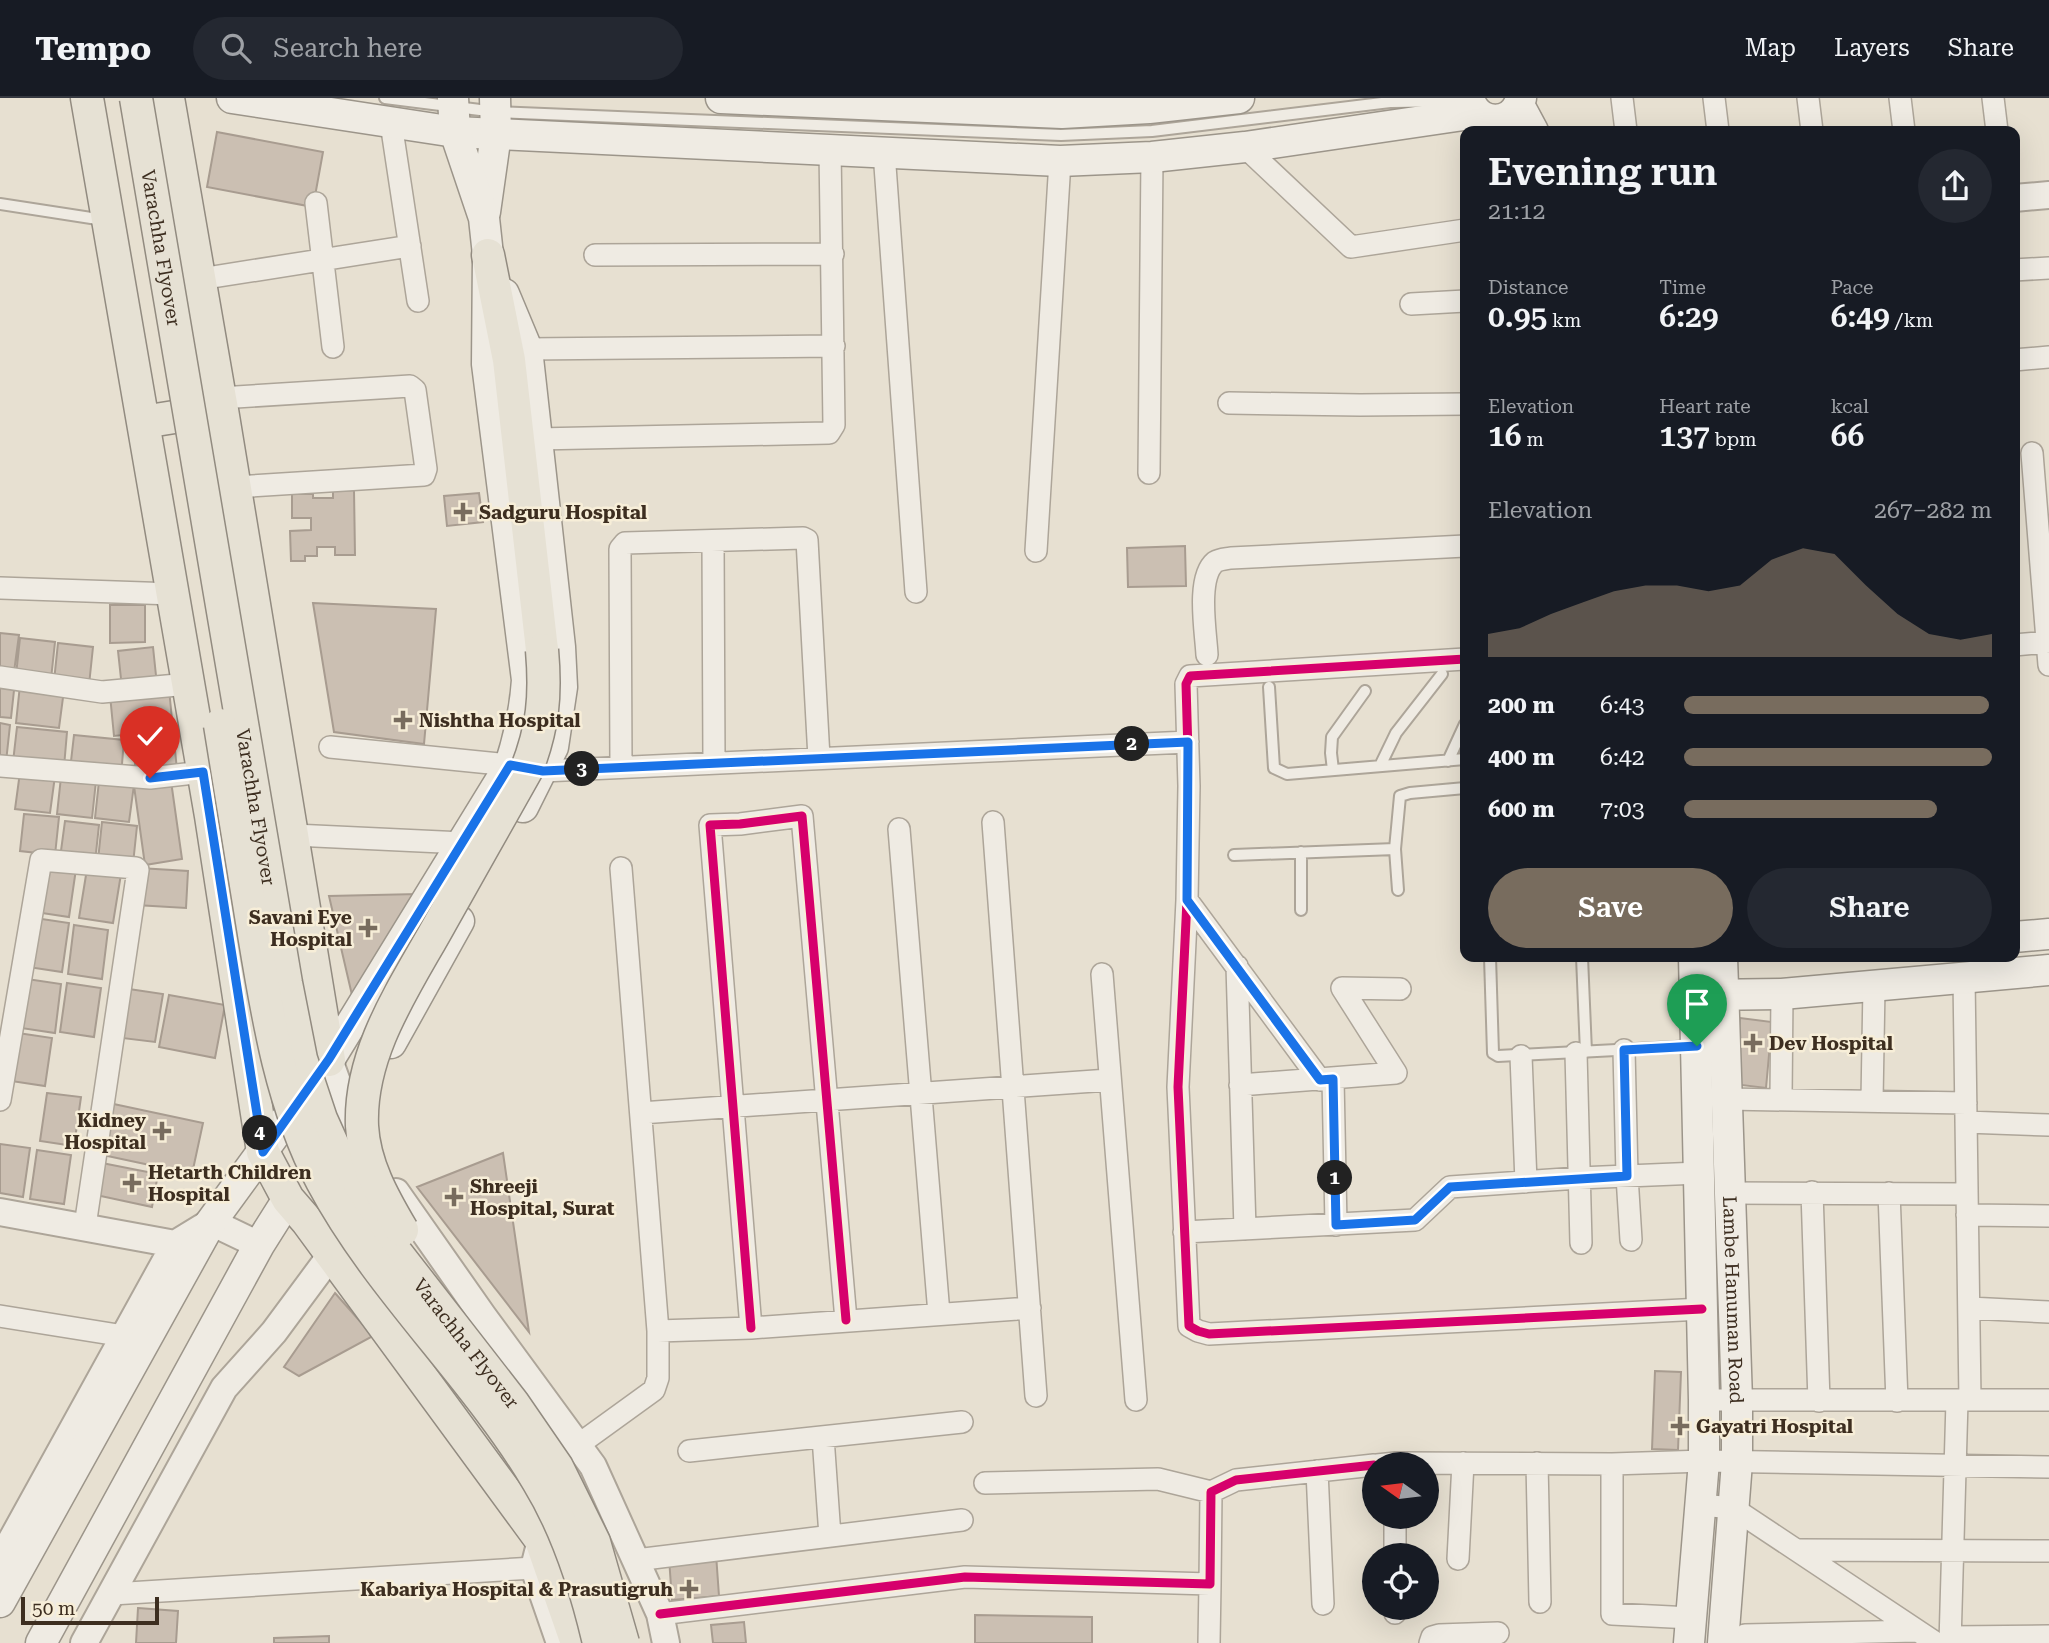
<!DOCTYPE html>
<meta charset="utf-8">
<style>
:root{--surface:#171b24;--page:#242831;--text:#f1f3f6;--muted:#9ea1a6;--line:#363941;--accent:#786c5e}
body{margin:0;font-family:"Roboto Serif",serif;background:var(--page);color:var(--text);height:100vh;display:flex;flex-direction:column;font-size:26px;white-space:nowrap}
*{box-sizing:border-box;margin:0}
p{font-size:23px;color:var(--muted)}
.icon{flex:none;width:38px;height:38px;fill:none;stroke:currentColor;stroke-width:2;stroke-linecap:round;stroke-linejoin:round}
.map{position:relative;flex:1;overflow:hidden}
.panel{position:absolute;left:1460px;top:28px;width:560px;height:836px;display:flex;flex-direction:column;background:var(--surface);border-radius:14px;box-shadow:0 7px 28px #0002}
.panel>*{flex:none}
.needle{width:46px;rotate:284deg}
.buttons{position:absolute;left:1362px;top:1354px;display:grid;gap:14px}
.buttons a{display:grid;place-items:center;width:77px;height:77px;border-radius:50%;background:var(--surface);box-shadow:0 7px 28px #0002;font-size:35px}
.scale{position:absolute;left:21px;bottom:18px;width:138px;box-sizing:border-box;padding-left:7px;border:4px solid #3d2e20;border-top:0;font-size:19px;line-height:24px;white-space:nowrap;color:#3d2e20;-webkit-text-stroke:5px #f7eed8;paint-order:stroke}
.pin{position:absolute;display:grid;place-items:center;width:60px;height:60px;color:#fff;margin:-72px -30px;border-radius:50% 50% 50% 0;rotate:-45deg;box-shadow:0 0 7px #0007}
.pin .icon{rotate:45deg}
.km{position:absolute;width:35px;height:35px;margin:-18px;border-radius:50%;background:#222;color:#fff;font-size:19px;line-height:35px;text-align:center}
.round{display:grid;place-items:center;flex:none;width:74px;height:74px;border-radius:37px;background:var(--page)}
.headline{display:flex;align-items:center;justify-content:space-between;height:119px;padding:0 28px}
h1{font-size:38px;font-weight:600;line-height:52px}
.metrics{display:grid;grid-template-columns:repeat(3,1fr);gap:10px;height:119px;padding:7px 28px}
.metrics div{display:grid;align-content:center}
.metrics b{font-size:30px;font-weight:600}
.metrics small{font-size:19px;font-weight:400}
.metrics p{font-size:19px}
.chart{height:196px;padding:14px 28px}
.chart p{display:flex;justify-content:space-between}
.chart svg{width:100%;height:126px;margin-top:7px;fill:var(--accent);opacity:.7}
.primary-button{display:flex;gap:14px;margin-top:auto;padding:14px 28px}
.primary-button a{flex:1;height:80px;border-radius:42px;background:var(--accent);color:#fff;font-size:28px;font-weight:600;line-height:80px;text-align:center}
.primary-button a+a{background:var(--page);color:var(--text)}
ul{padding:0 28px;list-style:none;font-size:23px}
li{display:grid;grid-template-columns:112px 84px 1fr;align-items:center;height:52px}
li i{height:18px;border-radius:9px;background:var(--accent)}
header{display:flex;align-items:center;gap:42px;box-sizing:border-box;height:98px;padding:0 35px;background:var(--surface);border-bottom:2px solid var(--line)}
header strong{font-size:33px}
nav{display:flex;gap:38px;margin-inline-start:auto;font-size:24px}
.search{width:490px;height:63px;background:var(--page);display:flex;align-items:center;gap:18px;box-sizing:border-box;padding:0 24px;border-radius:38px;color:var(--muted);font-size:26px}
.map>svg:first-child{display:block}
</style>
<header>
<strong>Tempo</strong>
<div class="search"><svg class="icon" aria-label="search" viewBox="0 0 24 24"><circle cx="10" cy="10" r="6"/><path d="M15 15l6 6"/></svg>Search here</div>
<nav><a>Map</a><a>Layers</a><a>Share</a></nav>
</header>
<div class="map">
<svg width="2049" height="1545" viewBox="0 0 2049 1545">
<rect width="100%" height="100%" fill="#e7e0d1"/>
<path fill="#cbbfb2" stroke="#a89c90" stroke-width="2" d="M217 34 323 54 313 109 207 89Z
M354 392 355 457H335V449H317V458H305V463H291L290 433 311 432V420H292V396H313V400H333V393Z
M479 395 483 424 447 428 444 398Z
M1185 448 1186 488 1128 489 1127 450Z
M313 505 436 511 424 646 334 634Z
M110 507H145V544L110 545Z
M0 535 19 537 14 574 0 573Z
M20 540 55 544 51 581 16 577Z
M58 545 93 549 89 587 54 583Z
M153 549 157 587 122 590 118 553Z
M0 581 15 583 11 620 0 619Z
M20 587 64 592 59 630 16 625Z
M169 591 177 672 136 676 132 636 114 638 110 597Z
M0 625 10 627 6 664 0 663Z
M17 629 67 634 64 669 13 664Z
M74 637 124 642 121 678 70 672Z
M20 674 55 678 50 715 15 711Z
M61 679 96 683 92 720 57 716Z
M99 683 134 687 129 724 95 720Z
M171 683 182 761 145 767 134 688Z
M24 716 59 719 55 757 20 753Z
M65 723 99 727 95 764 60 760Z
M102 724 137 728 133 766 98 762Z
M42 766 76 771 69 819 35 814Z
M139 770 188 773 186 810 136 807Z
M87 771 121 776 113 825 79 820Z
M418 796 355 910 329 798Z
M35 820 69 825 62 874 28 869Z
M74 827 108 832 102 881 68 876Z
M27 881 61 886 55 935 21 930Z
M67 885 101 890 94 939 60 934Z
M129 891 163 896 155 944 122 940Z
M169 897 225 907 215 960 159 949Z
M1740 920 1772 924 1766 990 1733 986Z
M18 935 52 940 45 988 11 983Z
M47 995 81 999 74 1048 40 1043Z
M109 1005 203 1025 192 1076 98 1056Z
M0 1046 30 1050 23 1099 0 1095Z
M37 1052 71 1057 64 1106 30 1101Z
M503 1055 529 1234 417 1089Z
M102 1065 158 1076 152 1109 96 1097Z
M335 1195 373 1238 299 1278 284 1269Z
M1655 1273 1681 1274 1678 1352 1652 1351Z
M716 1456 719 1498 672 1502 669 1460Z
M138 1510 178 1513 176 1545H136Z
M975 1517 1092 1519V1545H975Z
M744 1524 746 1545H713L711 1527Z
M329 1538V1545H274V1540Z"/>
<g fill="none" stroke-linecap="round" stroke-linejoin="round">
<defs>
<path id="service" d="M385 0 496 14 1061 37 1152 33 1390 4 1466 3
M0 106 104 122
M1269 589 1274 670 1287 676 1465 661
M1448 663 1465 626
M1380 668 1396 635 1442 576
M1333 672 1331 655 1332 639 1365 593
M1301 754V812
M1234 757 1395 751
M1398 792 1395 751 1400 698 1410 695 1465 690
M1490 859 1493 955 1498 958 1694 948
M1582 859 1586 954"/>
<path id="minor" d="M1622 0 1626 33
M1714 0 1718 33
M1808 0 1812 33
M1900 0 1904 33
M1993 0 1997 33
M391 25 418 203
M1245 49 1351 149 1465 132
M884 54 916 494
M316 105 333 249
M595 157 833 156
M2014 172 2049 170
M200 181 410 148
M1411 206 1465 203
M527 251 834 248
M2014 262 2049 259
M220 300 410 288 415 292 426 371 424 377 235 389
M1229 305 1360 307 1465 306
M537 341 829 335 834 327 830 51
M2032 355 2049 567
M1149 375 1152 59
M713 443 714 665
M1036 453 1060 63
M0 490 173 496
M2014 547 2049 544
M1207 557C1206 535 1196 480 1215 464 1220 461 1226 461 1231 460L1465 448
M1465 561 1190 578 1186 586 1189 688 1187 802 1178 989 1189 1228 1198 1233 1209 1236 1702 1211
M0 579 102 594 188 586
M330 649 510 667 543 673 1188 644
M0 668 150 680 203 674
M621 669 620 451 625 445 803 440 807 442 819 660
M993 724 1036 1298
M899 731 939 1216
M294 737 463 745
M1187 802 1320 982
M1237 868 1245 1131
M1102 876 1136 1302
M1964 880 1970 1302
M1624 952 1627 1078 1631 1142
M1576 955 1581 1145
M1521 958 1526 1084
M1333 981 1336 1127
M1240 987 1396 975 1342 890 1400 891
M1781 1000 1782 896
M1727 1001 1966 1005
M0 1002 41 762 136 770 138 772 85 1128
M1872 1002 1874 889
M641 1015 1109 982
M1966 1024 2049 1027
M1812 1094 1819 1303
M1730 1095 1967 1096
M1889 1095 1897 1303
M1967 1117 2049 1118
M1184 1134 1415 1122 1450 1089 1579 1080 1699 1075
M1969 1210 2049 1214
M0 1218 124 1238
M751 1230 710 727 740 726 802 718 846 1222
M658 1233 751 1230 1030 1210
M1704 1302H2049
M823 1339 830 1438
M689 1353 962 1324
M567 1355 654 1292 658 1280V1233L621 770
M1537 1365 1540 1504
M1612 1366V1516L1691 1520
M1377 1367 1396 1365 1612 1366 1704 1363 2049 1369
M1317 1373 1323 1506
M985 1385 1158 1381 1211 1394
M1701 1407 1733 1410 1936 1545
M1800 1452 2049 1453
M1395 1458V1419
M1458 1461 1463 1365
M636 1462 962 1422
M112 1496 534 1470
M1395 1515V1510
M660 1516 965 1479 1210 1486 1211 1394 1236 1382 1374 1367
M1745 1537 1916 1533
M1950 1539 2049 1538
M1209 1545 1210 1486
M1430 1545 1432 1539 1439 1537 1498 1535
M1950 1545 1957 1303"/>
<path id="tertiary" d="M2014 100 2049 97
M329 962 349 1017 363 1040
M396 1094 483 1218 593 1368 660 1516 666 1545
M0 1114 175 1146
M541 1442 534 1470 560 1545
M0 1463 175 1146 211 1124 259 1147
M84 1545 224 1290 274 1234 331 1157"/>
<g id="secondary">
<path d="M232 0 455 34 1060 63 1152 59 1245 49 1477 15"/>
<path d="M721 0 1062 15 1149 10 1239 0"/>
<path d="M1469 0C1477 29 1514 29 1521 0"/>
<path d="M1519 7 1533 33"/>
<path d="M485 114 496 36 495 0"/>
<path d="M504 196 527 251 560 549 562 589 553 649 523 709"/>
<path d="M2014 839 2049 836"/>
<path id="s1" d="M1722 859 1737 1302V1364L1723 1545"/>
<path d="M1704 897 1782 896 2049 872"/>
<path d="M391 945 459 823"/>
<path d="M0 1504 211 1124 329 962 510 667C519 639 525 612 527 582L487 266 488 157 484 120 455 34 453 0"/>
<path d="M41 1545 259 1147 288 1101"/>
<path d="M1689 1545 1704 1363V1302L1694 859"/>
</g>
<path id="primary" d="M87 0 211 718 263 1054 288 1101 307 1123 541 1442 577 1545
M168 0 222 312 329 962
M488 157 509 262 542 552
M143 324 218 312"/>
</defs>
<use href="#service" stroke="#ada599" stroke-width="14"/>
<use href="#minor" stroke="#ada599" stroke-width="24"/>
<use href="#tertiary" stroke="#ada599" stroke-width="30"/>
<use href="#secondary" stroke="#9c958a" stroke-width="33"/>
<use href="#primary" stroke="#928b80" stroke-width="35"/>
<use href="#service" stroke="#efebe3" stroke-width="10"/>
<use href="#minor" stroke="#efebe3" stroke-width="21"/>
<use href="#tertiary" stroke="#efebe3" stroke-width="26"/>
<use href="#secondary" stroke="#efebe3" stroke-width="30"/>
<use href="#primary" stroke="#e6e1d4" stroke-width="32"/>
<defs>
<g id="primary-bridge">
<path id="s2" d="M136 0 286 885 301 961 321 1021 344 1072 373 1125 513 1305 557 1369 594 1444 623 1545"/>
<path d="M220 627C231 694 242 762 253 830 267 915 281 1006 322 1083 380 1192 475 1277 538 1383 568 1432 586 1489 599 1545"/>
<path d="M402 1132C383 1100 364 1066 362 1028 359 952 407 886 442 822 470 772 498 723 526 673 543 630 546 598 542 552"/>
</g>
</defs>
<use href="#primary-bridge" stroke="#928b80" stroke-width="35" stroke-linecap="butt"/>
<use href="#primary-bridge" stroke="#e6e1d4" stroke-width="32"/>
<defs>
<path id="cycleway" d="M1465 561 1190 578 1186 586 1189 688 1187 802 1178 989 1189 1228 1198 1233 1209 1236 1702 1211
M751 1230 710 727 740 726 802 718 846 1222
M660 1516 965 1479 1210 1486 1211 1394 1236 1382 1374 1367"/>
</defs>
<use href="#cycleway" stroke="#f7eed8" stroke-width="13"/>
<use href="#cycleway" stroke="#d6006c" stroke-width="9"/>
</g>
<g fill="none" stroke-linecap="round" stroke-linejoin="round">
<defs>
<path id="route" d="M150 680 203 674 263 1054 329 961 510 667 543 673 1188 644 1187 802 1320 982 1333 981 1336 1127 1415 1122 1450 1089 1627 1078 1624 952 1697 948"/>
</defs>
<use href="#route" stroke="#fff" stroke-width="14"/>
<use href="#route" stroke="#1a73e8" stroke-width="9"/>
</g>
<g fill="#786c5e" stroke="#f7eed8" stroke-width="2.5">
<path d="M459.5 403.5h7v7h7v7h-7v7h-7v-7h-7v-7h7z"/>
<path d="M399.5 611.5h7v7h7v7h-7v7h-7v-7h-7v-7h7z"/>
<path d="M364.5 819.5h7v7h7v7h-7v7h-7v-7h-7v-7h7z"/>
<path d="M1749.5 934.5h7v7h7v7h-7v7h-7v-7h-7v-7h7z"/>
<path d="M158.5 1022.5h7v7h7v7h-7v7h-7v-7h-7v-7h7z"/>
<path d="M128.5 1074.5h7v7h7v7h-7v7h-7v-7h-7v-7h7z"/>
<path d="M450.5 1088.5h7v7h7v7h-7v7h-7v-7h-7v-7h7z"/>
<path d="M1676.5 1317.5h7v7h7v7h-7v7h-7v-7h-7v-7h7z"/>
<path d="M685.5 1480.5h7v7h7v7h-7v7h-7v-7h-7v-7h7z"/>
</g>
<g text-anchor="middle" stroke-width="5" stroke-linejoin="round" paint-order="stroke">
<g font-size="19" fill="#3d2e20" stroke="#f7eed8">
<text dy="7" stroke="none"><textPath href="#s2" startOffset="152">Varachha Flyover</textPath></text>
<text dy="7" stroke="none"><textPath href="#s2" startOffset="719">Varachha Flyover</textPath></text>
<text dy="7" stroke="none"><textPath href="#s1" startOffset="343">Lambe Hanuman Road</textPath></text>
<text dy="7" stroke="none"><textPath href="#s2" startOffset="1307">Varachha Flyover</textPath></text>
</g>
<g font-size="19" font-weight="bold" fill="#3d2e20" stroke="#f7eed8" text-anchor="start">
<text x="479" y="421">Sadguru Hospital</text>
<text x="419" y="629">Nishtha Hospital</text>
<text x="352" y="826" text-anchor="end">Savani Eye<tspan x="352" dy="22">Hospital</tspan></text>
<text x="1769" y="952">Dev Hospital</text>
<text x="146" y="1029" text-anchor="end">Kidney<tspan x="146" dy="22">Hospital</tspan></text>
<text x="148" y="1081">Hetarth Children<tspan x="148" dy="22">Hospital</tspan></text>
<text x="470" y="1095">Shreeji<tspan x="470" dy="22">Hospital, Surat</tspan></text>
<text x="1696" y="1335">Gayatri Hospital</text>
<text x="673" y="1498" text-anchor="end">Kabariya Hospital &amp; Prasutigruh</text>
</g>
</g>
</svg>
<div class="buttons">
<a><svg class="needle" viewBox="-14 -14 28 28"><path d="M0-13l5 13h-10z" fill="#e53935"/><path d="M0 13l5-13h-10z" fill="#9ea1a6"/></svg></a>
<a><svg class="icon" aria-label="locate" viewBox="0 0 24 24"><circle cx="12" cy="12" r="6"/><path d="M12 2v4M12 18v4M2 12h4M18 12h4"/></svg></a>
</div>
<div class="scale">50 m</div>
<div class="pin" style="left:1697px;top:948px;background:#1e9e55"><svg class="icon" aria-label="arrive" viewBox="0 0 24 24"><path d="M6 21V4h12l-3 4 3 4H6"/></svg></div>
<div class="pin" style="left:150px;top:680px;background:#d93025"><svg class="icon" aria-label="check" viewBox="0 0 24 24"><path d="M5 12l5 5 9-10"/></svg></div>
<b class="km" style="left:1335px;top:1080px">1</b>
<b class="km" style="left:1132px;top:646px">2</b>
<b class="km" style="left:582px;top:671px">3</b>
<b class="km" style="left:260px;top:1035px">4</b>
<section class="panel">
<div class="headline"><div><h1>Evening run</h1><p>21:12</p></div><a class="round"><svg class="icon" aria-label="share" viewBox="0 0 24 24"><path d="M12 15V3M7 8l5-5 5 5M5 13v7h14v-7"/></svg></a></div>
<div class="metrics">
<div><p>Distance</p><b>0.95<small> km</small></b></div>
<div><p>Time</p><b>6:29</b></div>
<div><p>Pace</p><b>6:49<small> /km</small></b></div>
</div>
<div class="metrics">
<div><p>Elevation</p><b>16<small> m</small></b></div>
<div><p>Heart rate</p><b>137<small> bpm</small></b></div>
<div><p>kcal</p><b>66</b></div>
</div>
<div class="chart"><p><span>Elevation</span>267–282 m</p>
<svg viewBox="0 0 160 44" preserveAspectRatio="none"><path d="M0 44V36L10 34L20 29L30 25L40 21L50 19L60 19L70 21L80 19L90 10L100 6L110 8L120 19L130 29L140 36L150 38L160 36V44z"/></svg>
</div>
<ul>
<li><b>200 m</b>6:43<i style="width:99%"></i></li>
<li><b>400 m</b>6:42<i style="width:100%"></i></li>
<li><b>600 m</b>7:03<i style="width:82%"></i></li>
</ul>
<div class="primary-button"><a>Save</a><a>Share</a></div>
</section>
</div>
